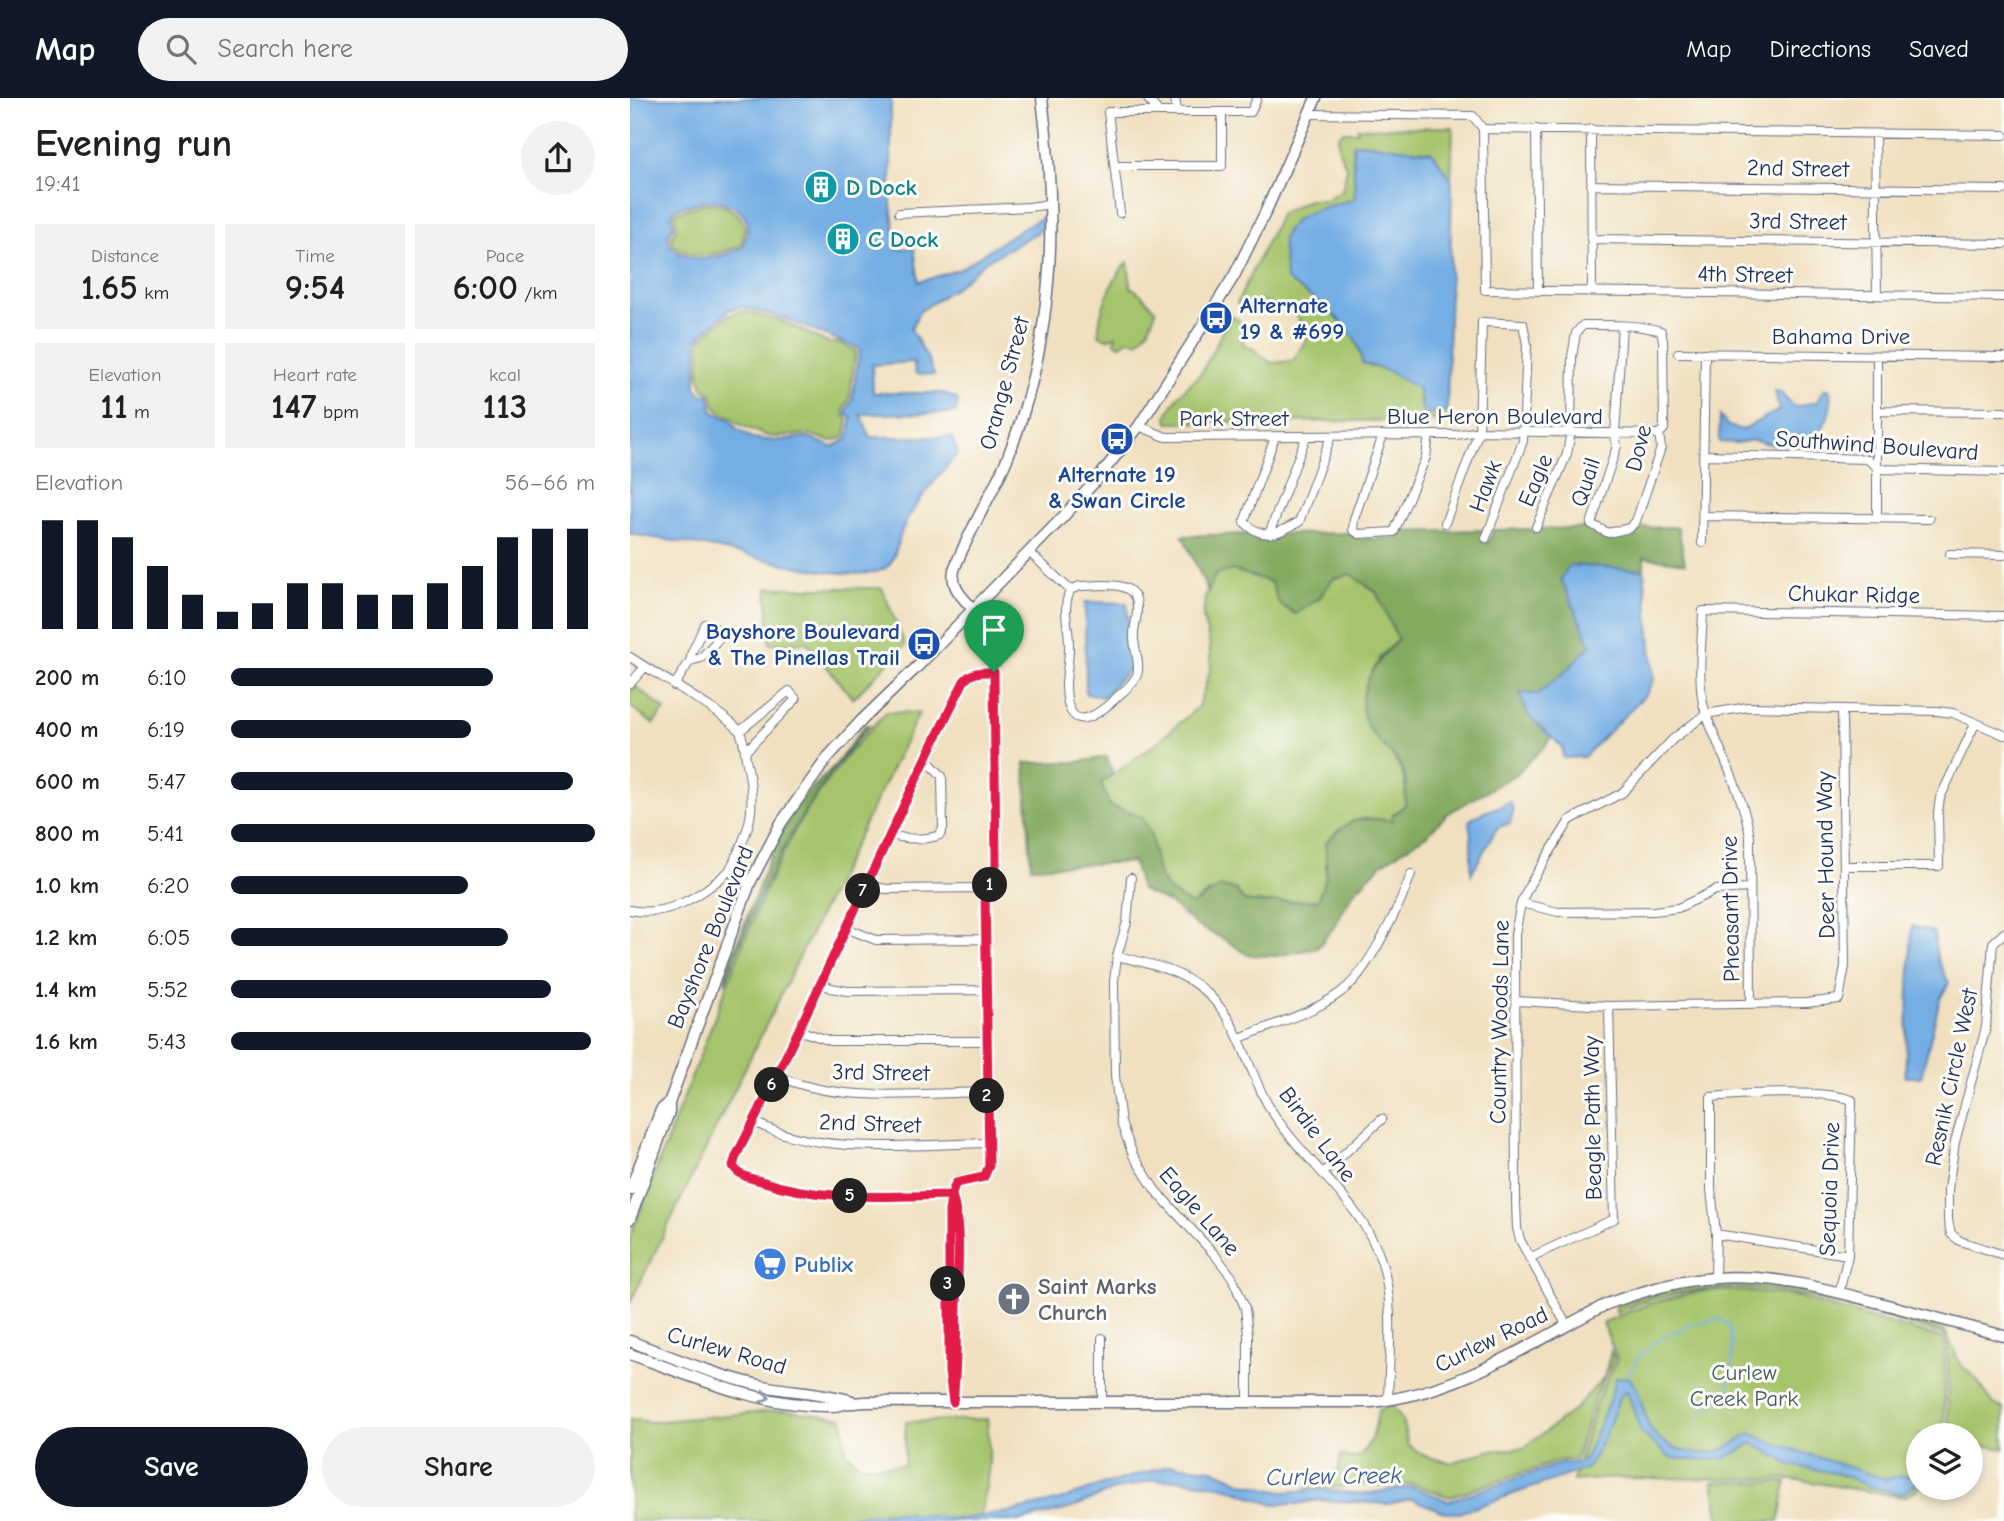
<!DOCTYPE html>
<meta charset="utf-8">
<style>
:root{--surface:#fff;--page:#f2f2f2;--text:#202124;--muted:#757577;--accent:#111827}
body{margin:0;font-family:"Comic Neue",sans-serif;background:var(--page);color:var(--text);height:100vh;display:flex;flex-direction:column;font-size:26px;white-space:nowrap}
*{box-sizing:border-box;margin:0}
p{font-size:23px;color:var(--muted)}
.icon{flex:none;width:38px;height:38px;fill:none;stroke:currentColor;stroke-width:2;stroke-linecap:round;stroke-linejoin:round}
.map{position:relative;flex:1;overflow:hidden}
.panel{display:flex;flex-direction:column;background:var(--surface);width:630px}
.panel>*{flex:none}
.controls{position:absolute;left:1276px;top:1325px;display:grid;gap:14px}
.controls a{display:grid;place-items:center;width:77px;height:77px;border-radius:50%;background:var(--surface);box-shadow:0 4px 10px #0003;font-size:35px}
.pin{position:absolute;display:grid;place-items:center;width:60px;height:60px;color:#fff;margin:-72px -30px;border-radius:50% 50% 50% 0;rotate:-45deg;box-shadow:0 0 7px #0007}
.pin .icon{rotate:45deg}
.km{position:absolute;width:35px;height:35px;margin:-18px;border-radius:50%;background:#222;color:#fff;font-size:19px;line-height:35px;text-align:center}
.round{display:grid;place-items:center;flex:none;width:74px;height:74px;border-radius:37px;background:var(--page)}
.summary{display:flex;align-items:center;justify-content:space-between;height:119px;padding:0 35px}
h1{font-size:38px;font-weight:700;line-height:52px}
.metrics{display:grid;grid-template-columns:repeat(3,1fr);gap:10px;height:119px;padding:7px 35px}
.metrics div{display:grid;align-content:center;border-radius:0px;background:var(--page);text-align:center}
.metrics b{font-size:35px;font-weight:700}
.metrics small{font-size:19px;font-weight:400}
.metrics p{font-size:19px}
.chart{height:196px;padding:14px 35px}
.chart p{display:flex;justify-content:space-between}
.chart svg{width:100%;height:126px;margin-top:7px;stroke:var(--accent);stroke-width:6}
.button{display:flex;gap:14px;margin-top:auto;padding:14px 35px}
.button a{flex:1;height:80px;border-radius:42px;background:var(--accent);color:#fff;font-size:28px;font-weight:700;line-height:80px;text-align:center}
.button a+a{background:var(--page);color:var(--text)}
ul{padding:0 35px;list-style:none;font-size:23px}
li{display:grid;grid-template-columns:112px 84px 1fr;align-items:center;height:52px}
li i{height:18px;border-radius:9px;background:var(--accent)}
header{display:flex;align-items:center;gap:42px;box-sizing:border-box;height:98px;padding:0 35px;background:var(--accent);color:#fff}
header strong{font-size:33px}
nav{display:flex;gap:38px;margin-inline-start:auto;font-size:24px}
.search{width:490px;height:63px;background:var(--page);display:flex;align-items:center;gap:18px;box-sizing:border-box;padding:0 24px;border-radius:38px;color:var(--muted);font-size:26px}
main{display:flex;flex:1;min-height:0}
.map>svg:first-child{display:block}
</style>
<header>
<strong>Map</strong>
<div class="search"><svg class="icon" aria-label="search" viewBox="0 0 24 24"><circle cx="10" cy="10" r="6"/><path d="M15 15l6 6"/></svg>Search here</div>
<nav><a>Map</a><a>Directions</a><a>Saved</a></nav>
</header>
<main>
<section class="panel">
<div class="summary"><div><h1>Evening run</h1><p>19:41</p></div><a class="round"><svg class="icon" aria-label="share" viewBox="0 0 24 24"><path d="M12 15V3M7 8l5-5 5 5M5 13v7h14v-7"/></svg></a></div>
<div class="metrics">
<div><p>Distance</p><b>1.65<small> km</small></b></div>
<div><p>Time</p><b>9:54</b></div>
<div><p>Pace</p><b>6:00<small> /km</small></b></div>
</div>
<div class="metrics">
<div><p>Elevation</p><b>11<small> m</small></b></div>
<div><p>Heart rate</p><b>147<small> bpm</small></b></div>
<div><p>kcal</p><b>113</b></div>
</div>
<div class="chart"><p><span>Elevation</span>56–66 m</p>
<svg viewBox="0 0 160 44" preserveAspectRatio="none"><path d="M5 44V6M15 44V6M25 44V12M35 44V22M45 44V32M55 44V38M65 44V35M75 44V28M85 44V28M95 44V32M105 44V32M115 44V28M125 44V22M135 44V12M145 44V9M155 44V9"/></svg>
</div>
<ul>
<li><b>200 m</b>6:10<i style="width:72%"></i></li>
<li><b>400 m</b>6:19<i style="width:66%"></i></li>
<li><b>600 m</b>5:47<i style="width:94%"></i></li>
<li><b>800 m</b>5:41<i style="width:100%"></i></li>
<li><b>1.0 km</b>6:20<i style="width:65%"></i></li>
<li><b>1.2 km</b>6:05<i style="width:76%"></i></li>
<li><b>1.4 km</b>5:52<i style="width:88%"></i></li>
<li><b>1.6 km</b>5:43<i style="width:99%"></i></li>
</ul>
<div class="button"><a>Save</a><a>Share</a></div>
</section>
<div class="map">
<svg width="1374" height="1423" viewBox="0 0 1374 1423">
<rect width="100%" height="100%" fill="#fdfcf7"/>
<filter id="ink" filterUnits="userSpaceOnUse"><feTurbulence type="fractalNoise" baseFrequency=".0143" numOctaves="2"/><feDisplacementMap in="SourceGraphic" scale="14" xChannelSelector="R" yChannelSelector="G"/><feConvolveMatrix kernelMatrix="1 2 1 2 8 2 1 2 1" color-interpolation-filters="sRGB"/></filter>
<filter id="wash" filterUnits="userSpaceOnUse"><feTurbulence type="fractalNoise" baseFrequency=".00686" numOctaves="4" result="noise"/><feDisplacementMap in="SourceGraphic" scale="28" xChannelSelector="R" yChannelSelector="G"/><feGaussianBlur stdDeviation="1.57" result="paint"/><feColorMatrix in="noise" values="0 0 0 0 0 0 0 0 0 0 0 0 0 0 0 0 0 1.4 0 .05"/><feComposite in="paint" operator="in"/></filter>
<g filter="url(#wash)">
<rect width="100%" height="100%" fill="#f0e0c0"/>
<path fill="#a6c46c" stroke="#607a65" stroke-width="2" d="M823 29 821 82 802 54 723 46 725 101 697 109 704 217 726 240 730 251 732 265 758 273 789 291 790 307 817 313 820 322 538 325 537 317 548 298 572 274 601 217 613 226 611 237 614 247 624 251 641 265 663 263 678 238 666 217 630 202 618 213 607 205 651 115 678 102H695L712 92 717 71 709 53 708 39 713 34H728L727 30Z
M76 105C102 107 124 119 110 148 86 157 63 164 42 146V138L47 129 44 119 47 114Z
M498 164 501 189 513 198 526 213 518 232 508 244 498 242 490 247 485 244 486 238 476 241 469 237C467 217 483 177 498 164Z
M111 213 150 222 198 245H209L226 253 219 302 214 311 215 319 218 321 214 340 200 343 179 336 145 339 134 337 107 325 103 320 89 313 85 308 81 295 75 293 69 278 70 242 97 218Z
M603 472 641 484 649 506 689 500 703 481 720 476 746 494 768 541 749 560 738 630C762 660 779 666 775 707L762 718V723C729 717 718 721 696 745V778L688 802 633 805 614 803 605 791 577 795 562 807 538 792 528 776 525 760 503 715 480 708 471 685 524 647 568 609 581 570 579 542 573 520 575 499 586 475Z
M137 490H252L275 547 223 601 177 544 140 546Z
M5 588 35 612 23 626 0 608V593Z
M256 614 289 615 0 1205V1139L116 838 139 784 167 728 184 702 216 658Z
M1085 1184H1126L1198 1196 1315 1233 1330 1266 1345 1280 1364 1306 1374 1311V1351L1341 1345 1340 1337H1318V1241L1315 1237C1203 1204 1100 1162 986 1215V1208L1031 1193Z
M1080 1192 1126 1194 1164 1198 1315 1241 1314 1337H1288L1290 1390 1274 1399 1162 1381 987 1380 943 1383 967 1302 987 1261 973 1225C1008 1208 1042 1198 1080 1192Z
M981 1253 984 1260 964 1301 946 1361 929 1363 820 1399 783 1386 766 1388 732 1386 700 1390H677L680 1386 708 1374 711 1357 721 1360 730 1358 742 1341 749 1312 761 1307 772 1321 778 1347 795 1358 821 1365 858 1353 894 1350 944 1312 974 1279Z
M155 1312 213 1320 216 1354 230 1367H274L276 1324 357 1321C362 1359 358 1386 349 1423H0V1321L20 1324Z
M1083 1384H1156L1149 1423H1090Z"/>
<path fill="#84aa60" stroke="#506c5f" stroke-width="2" d="M1048 429 1055 465 1014 459V472L940 467 931 481 961 547 936 573 908 596 890 595 898 617 921 639 917 646 886 676 817 716 798 736 753 765 723 795 702 832 687 850 645 858 618 857 592 840 567 828 540 805 511 792 503 764 401 769 395 665 448 664 477 659 483 675 471 685 480 708 512 719 521 737 528 776 538 792 562 807 590 789 605 791 614 803 633 805 688 802 696 778V745C718 721 729 717 762 723V718L775 707C776 694 778 677 769 665 761 653 748 645 740 632 719 599 745 565 768 541L746 494 720 476 703 481 689 500 666 516 649 506 641 484 603 472 586 476 578 493 553 438 621 436 640 442 654 436 720 435 729 441 766 440 769 434 855 432 852 442 858 445 863 432 901 431 907 435 909 431 960 430 978 439 1001 434 1005 430Z
M235 627H240C169 705 131 787 95 885L96 875 137 767 159 720 172 701 206 666Z"/>
<path fill="#75aee4" stroke="#486ea1" stroke-width="2" fill-rule="evenodd" d="M0 0H261V106L267 151 284 150 289 184 330 171 391 131 413 119 411 132 355 164 326 189 289 214 281 231 298 261 304 277 286 276 283 264 242 267 243 295H314L328 302 326 315 231 316 240 339H322L328 355C309 379 287 401 274 428 267 441 268 457 258 468 234 491 117 456 85 450 57 444 28 441 0 436ZM76 102C107 104 128 118 112 150 87 161 61 168 39 147V136L44 128 41 119 45 111ZM111 209 151 219 230 251 222 303 217 312V317L222 320 217 342 202 349 178 339 145 343 122 340 106 330 101 322 83 314 79 297H72L66 289 67 241 99 212Z
M731 45 802 54 822 83 817 313 793 316 789 291 758 273 732 265C728 225 686 204 656 181 656 170 651 152 653 141 660 113 701 108 725 101L723 46Z
M1199 291C1205 311 1195 326 1185 343L1164 340 1147 348 1124 342 1107 345 1089 344 1090 318 1098 328 1112 332 1149 312 1145 293H1149L1164 309 1187 304 1193 292Z
M940 467 1014 472 1024 581 1017 595 954 659 933 660 932 649 898 617 890 595 908 596 936 573 961 547 931 481Z
M455 504 497 505 501 569 473 599 456 596Z
M880 703 883 713 880 725 867 730 841 776V737L839 723C851 712 867 712 880 703Z
M1282 828 1304 834 1307 861 1319 885 1310 901 1291 979H1275Z
M998 1279C1013 1293 1011 1310 1019 1328 1031 1351 1068 1360 1092 1352 1101 1349 1111 1340 1120 1335L1144 1345 1255 1381 1279 1377 1288 1369V1385L1271 1396 1238 1388 1210 1376 1160 1367 1123 1345 1094 1361 1068 1362 1040 1360 1011 1334 997 1293 990 1298 976 1336 958 1370 829 1415 811 1413 782 1401 758 1406 688 1402 667 1406H642L595 1389 552 1382H524L481 1393 439 1411 390 1423H175L264 1414 331 1421 384 1413 430 1402 472 1387 541 1367 583 1371 613 1385 652 1394 688 1392 733 1396 783 1389 819 1403 930 1366 951 1364 956 1359 978 1306 986 1280Z"/>
<g fill="none" stroke-linecap="round" stroke-linejoin="round">
<path stroke="#75aee4" stroke-width="2" d="M998 1279C1013 1242 1052 1226 1090 1221L1099 1227C1104 1249 1106 1292 1085 1307 1081 1310 1075 1312 1070 1314"/>
</g>
</g>
<g filter="url(#ink)">
<g fill="none" stroke-linecap="round" stroke-linejoin="round">
<defs>
<path id="street" d="M517 0 528 13
M545 0 547 14
M679 16 843 18 853 31
M853 31 855 192 1374 199
M853 31 1374 37
M906 31 908 191
M961 31 962 193
M1245 36 1247 197
M485 68H592V14
M962 87 1374 92
M269 115 399 109 421 106
M490 115 478 14H621L627 0
M961 141 1374 146
M1048 255 1374 259
M1248 313 1374 314
M509 328 536 339 799 337H826L849 333 1029 336
M753 337 724 421 723 432 729 436 764 434 796 359 799 337
M645 339 614 424C634 443 647 436 669 424L701 338
M1075 357 1237 361 1250 371 1374 374
M1073 418 1299 421
M1247 419V258
M815 425 849 333 852 224 893 226 897 246 893 343 856 440
M906 429 937 356 941 333 942 259 946 235 953 227C979 227 1006 226 1031 233L1033 242 1034 331 1029 336 1031 350 1006 423 1000 430 978 435 961 426 987 348 985 336 992 228
M639 436 676 339
M1072 445 1075 255
M399 454 440 492
M1320 456 1374 457
M450 488C470 488 506 480 507 508 508 519 503 530 504 540 504 553 511 565 507 577 503 587 492 594 485 601 459 625 437 633 436 588 436 575 439 563 439 550 440 528 431 515 440 492Z
M343 511 358 525 364 543 366 766 364 781 355 790 359 1068 353 1079 332 1082 326 1085 322 1097C249 1098 175 1105 107 1074L103 1068 106 1057C188 902 255 740 334 583 342 573 351 574 364 574
M0 559C19 572 103 620 110 634 114 642 115 653 116 661 127 709 122 729 99 773
M0 586 15 569
M44 588 60 563 62 554 75 526 95 534 71 560 60 563
M110 633 159 593 166 601 115 654
M260 736C274 742 296 742 310 737L313 730 312 678 295 660
M1214 768H1309L1308 714 1310 700 1345 626
M501 780 497 824 487 858 484 883 485 978 491 1025 503 1057 525 1092 585 1157 602 1179 615 1210 618 1237V1305
M237 784 246 789 256 791 355 790
M891 805 928 814 1024 813 1048 810 1086 792 1120 790
M0 812C38 820 72 797 99 773L120 785
M216 830 246 842 356 841
M1374 835 1363 845 1356 929 1325 1044 1318 1091V1122L1321 1136 1330 1143 1374 1157
M487 858C521 866 552 872 578 896 611 927 617 970 638 1007 671 1063 732 1102 752 1165 765 1208 759 1258 758 1302
M191 885 201 890 217 893 356 892
M886 903 979 908 1176 905 1209 901 1215 868 1212 612
M1121 906 1120 739C1113 695 1091 657 1076 616 1066 588 1072 544 1073 513L1374 518
M168 932 201 943H357
M610 940C643 926 691 913 717 889 740 869 771 806 781 776
M146 977C205 1006 292 995 357 994
M124 1024C192 1059 283 1046 358 1045
M693 1075 752 1021
M322 1097C333 1130 328 1171 327 1206 326 1239 327 1271 323 1304
M1086 1136 1218 1157
M899 1160 984 1121 979 908
M1085 1180 1086 1136 1081 1091V999C1114 996 1192 991 1222 1002L1218 1157 1209 1195
M937 1228 890 1142 887 1130 886 1104 885 836 891 805 900 786 940 722 992 695 1043 641 1076 616 1118 609 1307 613 1323 615 1374 637
M472 1240V1305
M321 1291 318 1183 319 1113 321 1101"/>
<path id="secondary" d="M343 511C332 499 321 490 324 472 338 434 361 399 377 361 424 244 428 124 412 0
M0 1092 31 1012 39 1005
M0 1121 39 1014V1005L120 785 151 725 198 659 232 622 288 568 432 420 469 379 509 328 604 178 636 113 686 0
M0 1243C44 1260 87 1278 133 1288 163 1294 193 1294 222 1303
M0 1256C64 1279 132 1309 202 1308 209 1308 216 1305 223 1305 241 1303 259 1304 277 1304H742C829 1295 901 1245 977 1206 1013 1193 1048 1182 1086 1180 1142 1176 1196 1191 1250 1205 1291 1216 1333 1227 1374 1238"/>
</defs>
<use href="#street" stroke="#666d80" stroke-width="10"/>
<use href="#secondary" stroke="#666d80" stroke-width="13"/>
<use href="#street" stroke="#fff" stroke-width="8"/>
<use href="#secondary" stroke="#fff" stroke-width="10"/>
</g>
<defs><path id="oneway-chevron" d="M-2-3.5L2.5 0L-2 3.5" fill="none" stroke-width="1.6" stroke-linecap="round" stroke-linejoin="round" transform="scale(1.75)"/></defs>
<use stroke="#8d97ae" href="#oneway-chevron" transform="translate(135 1299) rotate(12)"/>
</g>
<g fill="none" stroke-linecap="round" stroke-linejoin="round" filter="url(#ink)">
<defs>
<path id="route" d="M364 574 366 766 364 781 355 790 359 1068 354 1079 326 1085C321 1093 321 1104 319 1113V1274L323 1304C327 1271 326 1239 327 1206 328 1171 332 1131 322 1097 258 1098 192 1104 131 1083 120 1080 109 1078 103 1068L106 1058C187 902 255 740 334 583 342 573 351 574 364 574"/>
</defs>
<use href="#route" stroke="#fff" stroke-width="14"/>
<use href="#route" stroke="#e11d48" stroke-width="9"/>
</g>
<defs>
<symbol id="building-disc" viewBox="-11 -11 22 22"><circle r="9.5" fill="#0f9aa8" stroke="#fdfcf7"/><path d="M-4-6H4V6H1V3H-1V6H-4ZM-2.5-4.3h1.7v1.8h-1.7ZM.8-4.3h1.7v1.8H.8ZM-2.5-1h1.7V.8h-1.7ZM.8-1h1.7V.8H.8Z" fill="#fff"/></symbol>
<symbol id="bus-disc" viewBox="-11 -11 22 22"><circle r="9.5" fill="#1a4fb4" stroke="#fdfcf7"/><path d="M-5-6H5V4H4V6H2V4H-2V6H-4V4H-5ZM-3.5-4V0h7V-4ZM-3.5 1.2v1.5H-2V1.2ZM2 1.2v1.5H3.5V1.2Z" fill="#fff"/></symbol>
<symbol id="supermarket-disc" viewBox="-11 -11 22 22"><circle r="9.5" fill="#3f7fe0" stroke="#fdfcf7"/><path d="M-6-5.5h2.5l.6 2H6L4.5 2H-2.5L-4.4-4H-6ZM-1.5 3.2a1.3 1.3 0 1 0 .1 0ZM3 3.2a1.3 1.3 0 1 0 .1 0Z" fill="#fff"/></symbol>
<symbol id="church-disc" viewBox="-11 -11 22 22"><circle r="9.5" fill="#6b7280" stroke="#fdfcf7"/><path d="M-1.2-6h2.4v3.5h3.3v2.4h-3.3V6h-2.4V-.1h-3.3v-2.4h3.3Z" fill="#fff"/></symbol>
</defs>
<g fill-rule="evenodd">
<use href="#building-disc" x="172" y="70" width="38" height="38"/>
<use href="#building-disc" x="194" y="122" width="38" height="38"/>
<use href="#bus-disc" x="567" y="201" width="38" height="38"/>
<use href="#bus-disc" x="468" y="322" width="38" height="38"/>
<use href="#bus-disc" x="275" y="527" width="38" height="38"/>
<use href="#supermarket-disc" x="121" y="1147" width="38" height="38"/>
<use href="#church-disc" x="365" y="1182" width="38" height="38"/>
</g>
<g text-anchor="middle" stroke-width="6" stroke-linejoin="round" paint-order="stroke">
<g font-size="23" fill="#1b2f5e" stroke="#fdfcf7">
<text transform="translate(1168 70) rotate(1)" y="8">2nd Street</text>
<text transform="translate(1168 123) rotate(1)" y="8">3rd Street</text>
<text transform="translate(1115 176) rotate(1)" y="8">4th Street</text>
<text x="1211" y="246">Bahama Drive</text>
<text transform="translate(374 285) rotate(-75)" y="8">Orange Street</text>
<text x="865" y="326">Blue Heron Boulevard</text>
<text x="604" y="328">Park Street</text>
<text transform="translate(1247 347) rotate(4)" y="8">Southwind Boulevard</text>
<text transform="translate(1008 350) rotate(-76)" y="8">Dove</text>
<text transform="translate(905 382) rotate(-67)" y="8">Eagle</text>
<text transform="translate(955 384) rotate(-72)" y="8">Quail</text>
<text transform="translate(855 388) rotate(-69)" y="8">Hawk</text>
<text transform="translate(1224 496) rotate(1)" y="8">Chukar Ridge</text>
<text transform="translate(1195 757) rotate(-91)" y="8">Deer Hound Way</text>
<text transform="translate(1100 811) rotate(-91)" y="8">Pheasant Drive</text>
<text transform="translate(80 839) rotate(-68)" y="8">Bayshore Boulevard</text>
<text transform="translate(869 924) rotate(-89)" y="8">Country Woods Lane</text>
<text transform="translate(251 974) rotate(1)" y="8">3rd Street</text>
<text transform="translate(1321 979) rotate(-78)" y="8">Resnik Circle West</text>
<text transform="translate(962 1020) rotate(-91)" y="8">Beagle Path Way</text>
<text transform="translate(240 1025) rotate(2)" y="8">2nd Street</text>
<text transform="translate(688 1036) rotate(53)" y="8">Birdie Lane</text>
<text transform="translate(1199 1091) rotate(-88)" y="8">Sequoia Drive</text>
<text transform="translate(570 1113) rotate(49)" y="8">Eagle Lane</text>
<text transform="translate(861 1241) rotate(-26)" y="8">Curlew Road</text>
<text transform="translate(97 1252) rotate(16)" y="8">Curlew Road</text>
</g>
<g font-size="23" font-weight="bold" fill="#0d838f" stroke="#fdfcf7" text-anchor="start">
<text x="216" y="97">D Dock</text>
<text x="238" y="149">C Dock</text>
</g>
<g font-size="23" font-weight="bold" fill="#164399" stroke="#fdfcf7" text-anchor="start">
<text x="610" y="215">Alternate<tspan x="610" dy="26">19 &amp; #699</tspan></text>
<text x="487" y="384" text-anchor="middle">Alternate 19<tspan x="487" dy="26">&amp; Swan Circle</tspan></text>
<text x="270" y="541" text-anchor="end">Bayshore Boulevard<tspan x="270" dy="26">&amp; The Pinellas Trail</tspan></text>
</g>
<g font-size="23" font-weight="bold" fill="#366cbe" stroke="#fdfcf7" text-anchor="start">
<text x="164" y="1174">Publix</text>
</g>
<g font-size="23" font-weight="bold" fill="#5b616d" stroke="#fdfcf7" text-anchor="start">
<text x="408" y="1196">Saint Marks<tspan x="408" dy="26">Church</tspan></text>
</g>
<g font-size="23" fill="#455c62" stroke="#fdfcf7">
<text x="1114" y="1282">Curlew<tspan x="1114" dy="26">Creek Park</tspan></text>
</g>
<g font-size="24" font-style="italic" fill="#3a5b8d" stroke="#fdfcf7">
<text transform="translate(704 1378) rotate(-1)" y="8">Curlew Creek</text>
</g>
</g>
</svg>
<div class="controls">
<a><svg class="icon" aria-label="layers" viewBox="0 0 24 24"><path d="M12 4l9 5-9 5-9-5zM3 14l9 5 9-5"/></svg></a>
</div>
<div class="pin" style="left:364px;top:574px;background:#1e9e55"><svg class="icon" aria-label="arrive" viewBox="0 0 24 24"><path d="M6 21V4h12l-3 4 3 4H6"/></svg></div>
<b class="km" style="left:360px;top:787px">1</b>
<b class="km" style="left:357px;top:998px">2</b>
<b class="km" style="left:318px;top:1186px">3</b>
<b class="km" style="left:220px;top:1098px">5</b>
<b class="km" style="left:142px;top:987px">6</b>
<b class="km" style="left:233px;top:793px">7</b>
</div>
</main>
